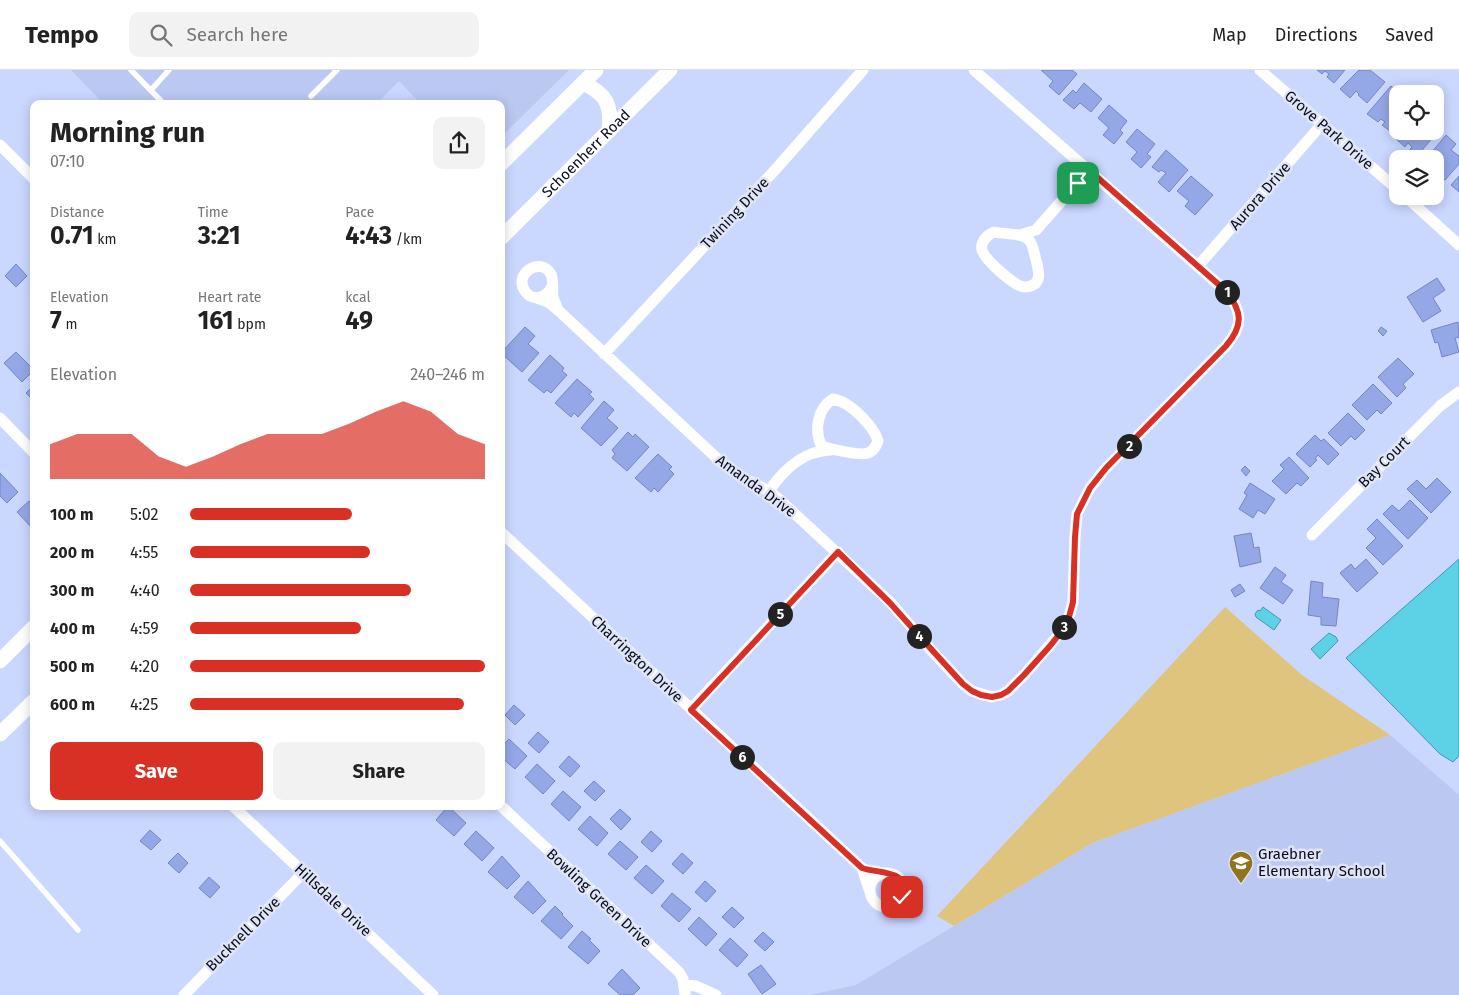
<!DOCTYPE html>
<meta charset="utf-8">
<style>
:root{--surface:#fff;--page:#f2f2f2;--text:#222;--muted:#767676;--line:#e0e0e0;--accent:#d93025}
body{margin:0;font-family:"Fira Sans",sans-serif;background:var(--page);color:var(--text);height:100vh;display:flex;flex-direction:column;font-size:19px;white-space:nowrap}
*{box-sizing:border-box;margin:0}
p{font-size:16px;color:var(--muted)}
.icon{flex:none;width:28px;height:28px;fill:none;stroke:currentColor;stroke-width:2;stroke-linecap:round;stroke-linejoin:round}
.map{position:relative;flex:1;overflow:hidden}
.panel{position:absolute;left:30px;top:30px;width:475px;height:710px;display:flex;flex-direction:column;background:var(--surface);border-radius:10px;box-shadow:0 2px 12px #0003}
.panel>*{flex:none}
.buttons{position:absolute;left:1389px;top:15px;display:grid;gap:10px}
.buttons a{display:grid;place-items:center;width:55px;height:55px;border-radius:10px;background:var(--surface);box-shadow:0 2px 12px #0003;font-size:25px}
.pin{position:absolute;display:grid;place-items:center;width:42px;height:42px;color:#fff;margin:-21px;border-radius:10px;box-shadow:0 2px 8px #0006}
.km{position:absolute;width:25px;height:25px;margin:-12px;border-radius:50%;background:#222;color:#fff;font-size:14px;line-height:25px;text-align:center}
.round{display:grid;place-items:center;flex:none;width:52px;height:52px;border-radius:10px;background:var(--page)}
.overview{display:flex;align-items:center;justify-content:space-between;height:85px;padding:0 20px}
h1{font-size:28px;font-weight:700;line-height:38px}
.figures{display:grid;grid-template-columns:repeat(3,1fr);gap:8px;height:85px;padding:5px 20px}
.figures div{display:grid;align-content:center}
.figures b{font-size:25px;font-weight:700}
.figures small{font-size:14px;font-weight:400}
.figures p{font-size:14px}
.chart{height:140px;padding:10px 20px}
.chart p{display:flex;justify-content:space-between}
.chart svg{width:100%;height:90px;margin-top:5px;fill:var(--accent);opacity:.7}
.cta{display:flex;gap:10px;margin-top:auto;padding:10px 20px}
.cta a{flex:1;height:58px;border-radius:10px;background:var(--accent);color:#fff;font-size:20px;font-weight:700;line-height:58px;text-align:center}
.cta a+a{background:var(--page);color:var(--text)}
ul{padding:0 20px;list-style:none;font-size:16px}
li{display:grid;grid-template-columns:80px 60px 1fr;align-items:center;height:38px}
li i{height:12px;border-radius:6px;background:var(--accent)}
header{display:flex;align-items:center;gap:30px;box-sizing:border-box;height:70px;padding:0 25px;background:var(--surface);border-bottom:1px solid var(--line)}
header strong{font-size:24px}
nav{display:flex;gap:28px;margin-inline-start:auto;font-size:18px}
.search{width:350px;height:45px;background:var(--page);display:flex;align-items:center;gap:12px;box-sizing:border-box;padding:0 18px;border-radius:10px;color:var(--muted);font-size:19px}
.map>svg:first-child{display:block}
</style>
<header>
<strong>Tempo</strong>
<div class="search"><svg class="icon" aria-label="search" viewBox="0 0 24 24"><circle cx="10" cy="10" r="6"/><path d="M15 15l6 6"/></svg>Search here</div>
<nav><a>Map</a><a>Directions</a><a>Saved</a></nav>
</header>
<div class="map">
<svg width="1459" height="925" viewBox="0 0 1459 925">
<rect width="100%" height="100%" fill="#cad7ff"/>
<path fill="#bac8f2" d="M71 0H569L501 67V34H421L399 11 376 34H104Z
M1390 665 1459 725V925H810L856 915 1092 773Z"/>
<path fill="#dec47d" d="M1225 537 1302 605 1390 665 1092 773 954 856 937 846Z"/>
<path fill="#5dd2e6" stroke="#4397ac" d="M1459 489V686L1453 692 1440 684 1346 588Z
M1263 537 1281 550 1274 560 1256 547 1255 544 1258 540 1260 541Z
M1329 563 1336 567 1338 571 1320 589 1311 579Z"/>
<path fill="#94a8e7" stroke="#7386c2" d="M1041 0H1072L1077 4 1059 25 1049 16 1053 11Z
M1317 0H1345L1334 13 1327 7 1329 4 1325 1 1322 4Z
M1359 0H1370L1385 12 1367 33 1358 25 1359 24 1356 21 1350 28 1340 19Z
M1084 13 1102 29 1091 42 1080 33 1074 39 1063 30 1073 20 1076 23Z
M1391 16 1400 24H1398V29L1395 32 1398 34V52L1390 61 1382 55 1385 52 1381 49 1378 52 1367 44Z
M1109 35 1127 51 1120 60 1123 63 1114 74 1103 65 1109 58 1098 48Z
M1137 59 1155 74 1147 84 1151 87 1141 98 1131 89 1137 82 1126 72Z
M1401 61H1431L1435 65 1417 86 1410 80 1412 77 1408 73 1405 77 1395 68Z
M1446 65 1456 74 1451 80 1459 86V94L1445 110 1437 104 1440 101 1436 98 1435 99V89H1426Z
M1166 80 1188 100 1169 122 1158 112 1166 103 1161 100 1159 102 1152 97Z
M1191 106 1213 125 1195 145 1185 136 1189 131 1177 121Z
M1459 106V122L1451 115Z
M16 194 27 206 16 217 5 206Z
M1437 208 1445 220 1433 228 1441 241 1423 252 1407 227Z
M1458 252 1459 267 1455 268 1459 282 1442 287 1438 272 1435 273 1431 260Z
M525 257 535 266 528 274 539 283 522 302 501 283Z
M1381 257 1387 261 1383 266 1378 261Z
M16 282 34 300 22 312 4 293Z
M550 285 564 298 562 301 567 305 551 323 547 320 544 323 528 310Z
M1398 288 1414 304 1403 314 1406 318 1397 327 1378 307Z
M577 309 592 322 589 324 594 329 578 347 574 343 571 347 555 333Z
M1373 314 1392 333 1381 344 1377 340 1367 350 1352 335Z
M34 315V331L26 323Z
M604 331 614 340 607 348 618 358 601 376 581 358Z
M1348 343 1365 360 1355 370 1351 366 1341 376 1328 363Z
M628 362 633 367 635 364 649 377 627 401 612 388 615 384 612 380Z
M1315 365 1321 371 1324 369 1339 384 1328 395 1318 385 1315 389 1317 390 1310 397 1296 384Z
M658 384 672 397 669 399 674 404 658 422 654 418 651 422 635 408Z
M1289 387 1309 408 1301 416 1297 413 1286 424 1272 411 1284 399 1280 395Z
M1245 396 1250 401 1246 406 1241 400Z
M0 403 18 422 7 433 0 426Z
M1437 408 1451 422 1431 443 1407 419 1417 410 1426 419Z
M1250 413 1275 429 1265 444 1258 440 1253 448 1239 439 1247 425 1244 423Z
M1410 430 1428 448 1408 469 1383 444 1392 435 1399 441Z
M29 431 34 436V460L17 442Z
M1377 449 1403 476 1383 495 1366 478 1376 468 1367 459Z
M1251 463 1254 478 1259 477 1261 492 1240 497 1234 466Z
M1366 489 1378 503 1357 522 1340 503 1351 494 1355 499Z
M1275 497 1286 505 1281 512 1293 520 1283 534 1260 518Z
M1311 511 1323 513 1322 527 1339 529 1336 556 1321 555V547L1308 545Z
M1240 514 1245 521 1235 527 1231 520Z
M514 635 525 645 515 655 505 645Z
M538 662 549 672 539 683 528 673Z
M509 669 527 686 515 699 501 687V677Z
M569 686 580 696 570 707 559 697Z
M537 694 555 711 543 724 525 707Z
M594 711 605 721 595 731 584 721Z
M563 721 581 737 569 751 551 734Z
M448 736 466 753 454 766 436 750Z
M620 739 631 749 621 760 610 749Z
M590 746 608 763 597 776 578 759Z
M150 760 161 770 151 780 140 771Z
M476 761 494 778 482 791 464 774Z
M651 761 662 771 652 782 641 772Z
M620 771 638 787 626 800 608 784Z
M178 783 188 793 179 803 168 793Z
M682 783 693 793 683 804 672 794Z
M502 786 520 806 507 819 488 802Z
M646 795 664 811 652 824 634 808Z
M209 807 220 817 210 828 199 818Z
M528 811 546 831 533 844 514 827Z
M705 811 716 821 706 832 695 822Z
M672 823 691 839 679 852 661 836Z
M555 836 563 844 562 845 573 856 561 869 541 851Z
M732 837 744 848 734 858 722 847Z
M699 847 717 864 706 876 688 859Z
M582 861 591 869 589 870 600 881 588 894 568 877Z
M763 862 774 872 765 881 754 871Z
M730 868 748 885 737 897 719 880Z
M761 895 776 914 762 924 748 904Z
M622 899 640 918 633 925H620L608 914Z"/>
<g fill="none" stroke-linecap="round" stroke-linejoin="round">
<path stroke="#fff" stroke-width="5.5" d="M131 0 164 34
M151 20 169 0
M311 26 337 0
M0 771 78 860"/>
<path stroke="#fff" stroke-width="11" d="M1260 0 1398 120
M0 75 34 109
M1405 126 1459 175
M994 162C1002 164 1022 163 1028 169 1033 173 1033 180 1035 186 1038 198 1045 216 1025 217 1015 217 985 190 982 180 980 172 987 165 994 162Z
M1020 165 1036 160 1089 100
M1198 196 1322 54
M552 216C548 227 533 233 525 221 513 204 540 186 551 204 554 211 552 220 553 227 554 231 556 234 557 238
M537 228 548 232 559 241 722 393 741 407 769 421 780 430 891 533 931 580 963 614 972 621 992 627 1001 625 1008 621 1024 605 1061 562 1069 547 1073 532 1075 467 1077 444 1090 418 1106 398 1226 276C1244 255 1242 241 1226 221L974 0
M604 284 775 100 863 0
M833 329C849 331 874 356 878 371 876 376 874 381 868 383 861 386 828 379 821 375 814 359 818 338 833 329Z
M0 348 34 383
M769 421C784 399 803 381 831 380
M501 462 862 798 869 819
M1312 465 1440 336 1459 322
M691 639 838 482
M233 736 433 925
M501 736 679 902 683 909 685 925
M870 820a17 17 0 1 1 34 0a17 17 0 1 1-34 0Z
M685 915 696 916 716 925
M184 925 303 803"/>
<g stroke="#fff" stroke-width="15">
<path d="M583 13C607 24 612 36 609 61"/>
<path d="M501 94 596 0"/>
<path id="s1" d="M501 168 670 0"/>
<path d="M0 591 34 557"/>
<path d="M0 664 34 631"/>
</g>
</g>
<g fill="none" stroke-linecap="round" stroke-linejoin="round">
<defs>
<path id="route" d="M902 827C911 799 879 804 862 798L691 640 838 482 890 533 932 580 963 614 972 621 981 625 992 627 1001 625 1008 621 1024 605 1050 576 1061 562 1069 547 1073 532 1075 467 1077 444 1090 418 1106 398 1226 276C1244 255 1242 241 1226 221L1089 100 1078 113"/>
</defs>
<use href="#route" stroke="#fff" stroke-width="10"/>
<use href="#route" stroke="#d93025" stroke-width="6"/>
</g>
<defs>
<symbol id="school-pin" viewBox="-11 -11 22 30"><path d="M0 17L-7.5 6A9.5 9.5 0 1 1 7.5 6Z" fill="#907419" stroke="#e0e5f3"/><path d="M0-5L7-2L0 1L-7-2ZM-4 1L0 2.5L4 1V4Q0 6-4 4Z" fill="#fff"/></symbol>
</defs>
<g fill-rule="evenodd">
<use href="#school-pin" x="1227" y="779" width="28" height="38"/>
</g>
<g text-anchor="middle" stroke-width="5" stroke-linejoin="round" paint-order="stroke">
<g font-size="15" fill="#070c23" stroke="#e0e5f3">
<text transform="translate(1329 60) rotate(41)" y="5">Grove Park Drive</text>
<text dy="5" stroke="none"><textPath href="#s1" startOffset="120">Schoenherr Road</textPath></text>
<text transform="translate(1260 126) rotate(-49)" y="5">Aurora Drive</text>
<text transform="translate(735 143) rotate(-47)" y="5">Twining Drive</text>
<text transform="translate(1384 392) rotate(-45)" y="5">Bay Court</text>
<text transform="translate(756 416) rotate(36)" y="5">Amanda Drive</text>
<text transform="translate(637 589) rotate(43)" y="5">Charrington Drive</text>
<text transform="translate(599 828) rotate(43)" y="5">Bowling Green Drive</text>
<text transform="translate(333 830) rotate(43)" y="5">Hillsdale Drive</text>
<text transform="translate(243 864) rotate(-45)" y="5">Bucknell Drive</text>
</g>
<g font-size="15" fill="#070c23" stroke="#e0e5f3" text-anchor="start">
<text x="1258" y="789">Graebner<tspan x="1258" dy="17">Elementary School</tspan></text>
</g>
</g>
</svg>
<div class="buttons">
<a><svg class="icon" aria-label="locate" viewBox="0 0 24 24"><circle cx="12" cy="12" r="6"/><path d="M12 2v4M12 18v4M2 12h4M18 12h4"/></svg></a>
<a><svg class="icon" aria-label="layers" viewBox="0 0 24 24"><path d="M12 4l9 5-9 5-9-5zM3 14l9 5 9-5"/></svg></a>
</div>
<div class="pin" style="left:1078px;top:113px;background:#1e9e55"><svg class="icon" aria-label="arrive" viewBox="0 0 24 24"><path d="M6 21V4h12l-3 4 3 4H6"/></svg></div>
<div class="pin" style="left:902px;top:827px;background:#d93025"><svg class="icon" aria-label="check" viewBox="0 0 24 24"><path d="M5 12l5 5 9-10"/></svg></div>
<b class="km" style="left:1227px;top:222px">1</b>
<b class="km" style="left:1129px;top:376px">2</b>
<b class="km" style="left:1064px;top:557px">3</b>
<b class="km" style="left:919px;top:566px">4</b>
<b class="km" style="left:780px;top:544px">5</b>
<b class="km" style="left:742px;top:687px">6</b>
<section class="panel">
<div class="overview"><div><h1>Morning run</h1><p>07:10</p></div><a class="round"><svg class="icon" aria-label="share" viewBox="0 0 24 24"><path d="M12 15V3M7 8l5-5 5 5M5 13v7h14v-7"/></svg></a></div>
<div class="figures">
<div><p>Distance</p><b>0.71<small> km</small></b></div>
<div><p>Time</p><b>3:21</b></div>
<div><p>Pace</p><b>4:43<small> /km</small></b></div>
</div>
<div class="figures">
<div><p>Elevation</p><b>7<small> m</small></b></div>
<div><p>Heart rate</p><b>161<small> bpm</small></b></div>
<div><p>kcal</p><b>49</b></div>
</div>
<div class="chart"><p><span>Elevation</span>240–246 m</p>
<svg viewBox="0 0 160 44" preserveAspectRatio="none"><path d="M0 44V27L10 22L20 22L30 22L40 33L50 38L60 33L70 27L80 22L90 22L100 22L110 17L120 11L130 6L140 11L150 22L160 27V44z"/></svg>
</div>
<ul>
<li><b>100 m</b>5:02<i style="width:55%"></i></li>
<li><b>200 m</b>4:55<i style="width:61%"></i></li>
<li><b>300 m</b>4:40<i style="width:75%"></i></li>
<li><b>400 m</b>4:59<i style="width:58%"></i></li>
<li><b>500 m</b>4:20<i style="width:100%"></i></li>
<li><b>600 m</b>4:25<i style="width:93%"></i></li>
</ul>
<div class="cta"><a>Save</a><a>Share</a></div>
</section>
</div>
